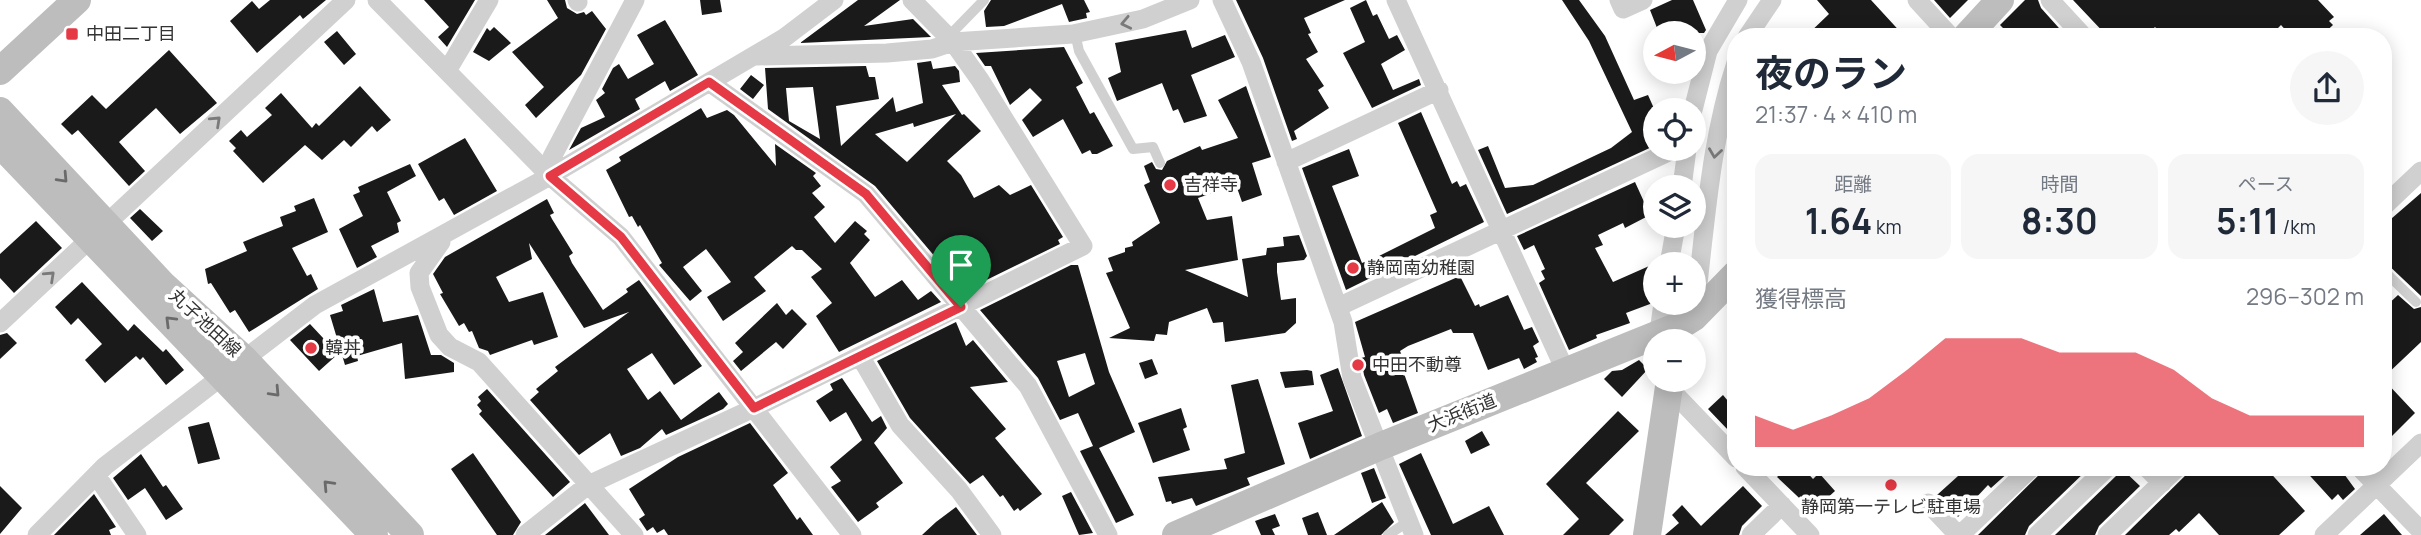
<!DOCTYPE html>
<html lang="ja">
<meta charset="utf-8">
<style>
:root{--surface:#fff;--page:#f6f6f7;--text:#1f2937;--muted:#747a83;--accent:#e63946}
body{margin:0;font-family:Manrope,"Noto Sans JP",sans-serif;background:var(--page);color:var(--text);height:100vh;display:flex;flex-direction:column;font-size:26px;white-space:nowrap}
*{box-sizing:border-box;margin:0}
p{font-size:23px;color:var(--muted)}
.icon{flex:none;width:38px;height:38px;fill:none;stroke:currentColor;stroke-width:2;stroke-linecap:round;stroke-linejoin:round}
.map{position:relative;flex:1;overflow:hidden}
.side{position:absolute;left:1727px;top:28px;width:665px;height:448px;display:flex;flex-direction:column;background:var(--surface);border-radius:28px;box-shadow:0 4px 18px #0003}
.side>*{flex:none}
.needle{width:46px;rotate:263deg}
.fabs{position:absolute;left:1643px;top:21px;display:grid;gap:14px}
.fabs a{display:grid;place-items:center;width:63px;height:63px;border-radius:50%;background:var(--surface);box-shadow:0 4px 18px #0003;font-size:35px}
.pin{position:absolute;display:grid;place-items:center;width:60px;height:60px;color:#fff;margin:-72px -30px;border-radius:50% 50% 50% 0;rotate:-45deg;box-shadow:0 0 7px #0007}
.pin .icon{rotate:45deg}
.round{display:grid;place-items:center;flex:none;width:74px;height:74px;border-radius:37px;background:var(--page)}
.headline{display:flex;align-items:center;justify-content:space-between;height:119px;padding:0 28px}
h1{font-size:38px;font-weight:700;line-height:52px}
.stats{display:grid;grid-template-columns:repeat(3,1fr);gap:10px;height:119px;padding:7px 28px}
.stats div{display:grid;align-content:center;border-radius:18px;background:var(--page);text-align:center}
.stats b{font-size:35px;font-weight:700}
.stats small{font-size:19px;font-weight:400}
.stats p{font-size:19px}
.chart{height:196px;padding:14px 28px}
.chart p{display:flex;justify-content:space-between}
.chart svg{width:100%;height:126px;margin-top:7px;fill:var(--accent);opacity:.7}
.map>svg:first-child{display:block}
</style>
<div class="map">
<svg width="2421" height="535" viewBox="0 0 2421 535">
<rect width="100%" height="100%" fill="#fff"/>
<path fill="#1a1a1a" fill-rule="evenodd" d="M270 0H326L303 19 300 15 257 53 230 21 252 1 259 9Z
M424 0H475L447 47 438 37 449 27Z
M547 0H565L567 8 577 14 584 12 586 15 592 11 606 29 581 75 536 118 525 105 544 87 512 52 558 18Z
M700 0H720L722 12 702 15Z
M858 0H900L864 26 913 19 931 37 800 43Z
M991 0H1084L1090 12 1086 13 1087 18 1069 22 1062 4 1004 26 986 27 984 11Z
M1236 0H1345L1304 18 1311 33 1308 34 1318 52 1306 59 1324 86 1318 90 1329 108 1294 131 1297 139 1292 141 1263 58Z
M1366 0 1373 16 1377 14 1389 39 1397 35 1405 50 1381 64 1393 90 1419 79 1421 85 1372 108 1343 53 1365 42 1350 8Z
M1562 0H1579L1605 36 1634 100 1648 95 1656 113V145L1507 214 1478 150 1488 146 1505 188 1533 185 1611 148 1632 132 1589 41Z
M1672 0H1693L1706 30 1704 33H1659L1650 10Z
M1817 0H1871L1905 37H1805L1829 14Z
M1934 0H1968L1950 18Z
M2025 0H2038L2041 8 2067 37H2012L2000 25Z
M2073 0H2318L2334 17 2329 21 2333 25 2320 37H2292L2281 25 2269 37H2164L2155 27 2145 37H2108Z
M665 20 698 75 670 91 665 81 635 99 640 109 569 150 581 128 605 117 596 100 605 93 602 89 613 68 619 64 628 79 654 64 637 35Z
M494 27 511 43 489 61 473 52 487 28 490 31Z
M1186 30 1192 48 1225 35 1235 57 1191 75 1207 116 1184 123 1178 109 1173 111 1162 83 1117 101 1108 78 1121 72 1115 43Z
M337 31 356 54 344 65 324 42Z
M1064 47 1083 83 1076 87 1090 114 1094 112 1113 146 1097 154H1092L1090 150 1082 154 1063 119 1033 137 1022 120 1042 100 1030 88 1010 105 991 66H985L976 53Z
M169 50 217 103 180 134 156 108 119 142 145 171 129 186 78 130 72 135 61 124 92 95 106 109Z
M931 61 933 69 955 66 959 71 960 82 942 85 962 115 964 114 981 131 947 161 961 175 974 198 999 185 1010 195 1031 185 1063 237 1058 240 1060 244 964 291 875 186 768 109 765 68 866 66 869 77H875L879 99 836 106 841 146 893 97 896 112 923 103 917 63ZM813 87 820 139 789 121 786 88ZM956 114 907 162 875 134 913 123 914 127Z
M751 75 764 85 753 99 740 89Z
M360 86 391 120 377 132 372 126 351 147 344 140 322 160 305 145 263 183 233 151 236 148 229 141 241 130 247 137 272 115 265 108 281 93 312 128 316 123 319 126Z
M1246 86 1271 157 1252 163 1262 195 1242 202 1236 185 1198 198 1207 220 1232 216 1238 260 1185 270 1248 297 1242 259 1266 255 1267 248 1284 246 1283 237 1299 235 1307 256 1304 260 1277 263V272L1281 300 1296 298V323L1285 333 1225 342 1223 322 1213 323 1207 308 1169 322 1167 335 1156 334 1154 341 1109 338 1130 328 1106 273 1113 271 1108 258 1125 252V248L1133 246 1132 242 1160 223 1144 185 1150 182 1144 166 1152 162 1156 169 1162 170 1167 161 1200 146 1202 150 1238 138 1218 100Z
M701 108 707 118 727 110 734 115 776 166 775 144 816 173 813 176 821 186 812 193 825 207 814 217 835 243 855 221 867 231 864 234 870 240 850 263 875 297 902 280 918 300 931 291 941 302 839 352 816 316 832 303 811 277 822 269 802 250H796L792 246 754 277 766 291 723 321 707 297 731 282 706 249 683 267 702 291 690 301 659 265 662 263 640 225 638 227 632 216 629 217 606 170 621 161 619 157Z
M1421 112 1452 184 1457 181 1460 187 1466 184 1484 222 1346 290 1302 168 1349 149 1359 176 1332 186 1362 263 1379 256 1435 228 1430 215 1437 212 1398 123Z
M465 138 497 191 454 215 444 198 439 201 418 164Z
M410 164 416 176 387 192 401 221 397 223 399 232 371 246 377 257 357 268 339 229 363 216 353 195 360 192 358 187Z
M1635 182 1650 215 1625 228 1623 223 1598 235 1603 245 1595 248 1613 282 1656 263V294L1650 304 1626 313 1630 323 1596 335 1597 338 1569 350 1539 283 1545 279 1541 271 1545 269 1534 245 1524 250 1517 236Z
M2421 193V296L2384 261V225Z
M314 198 328 232 292 248 307 276 311 274 318 289 249 332 235 310 230 313 211 283 208 284 205 269 247 251 243 242 283 226 280 217 296 211 294 206Z
M547 199 554 213 550 215 552 219 573 253 569 256 572 263 603 310 628 292 626 289 639 280 702 366 674 385 652 353 627 369 648 400 660 391 681 420 719 392 728 404 723 409 666 435 662 429 640 448 621 456 610 433 579 455 530 400 539 392 536 389 558 371 555 367 629 312 584 328 529 243 532 259 496 277 509 302 543 292 558 337 534 345 532 340 490 355 488 351 479 348 472 331 469 332 464 323 459 326 440 294 443 293 433 274 445 257Z
M140 209 163 231 152 241 130 218Z
M36 221 62 248 14 293 0 278V254Z
M1071 265H1078L1109 372 1135 432 1099 448 1134 515 1116 523 1080 451 1093 446 1078 413 1060 420 1038 378 980 310ZM1085 353 1095 384 1069 397 1057 361Z
M1460 276 1475 306 1479 304 1480 307 1508 295 1524 330 1532 327 1539 342 1533 346 1538 357 1535 358 1537 362 1524 369 1519 358 1488 370 1473 333H1453L1451 329 1408 346 1400 351 1405 363 1401 365 1418 413 1393 423 1387 409 1379 413 1364 375 1361 358 1365 357 1355 322Z
M82 282 128 331 134 324 163 352 166 349 184 370 166 385 143 357 140 360 136 356 105 383 85 360 102 344 78 318 71 325 55 307Z
M374 289 383 322 418 315 431 355H441L454 363V372L405 379 402 343 357 356 358 361 345 365 330 315 343 311 341 305Z
M2398 295 2414 309 2421 307V342L2384 377V308Z
M777 303 786 315 792 309 807 324 783 349 776 342 741 371 733 361 743 352 735 343Z
M956 322 966 346 973 340 1008 382 970 387 1006 429 995 438 1042 494 1020 511 1018 508 1014 511 1003 495 1000 497 983 475 970 484 910 418 877 361Z
M310 324 338 354 319 371 290 340Z
M7 333 17 343 0 359V335Z
M1152 359 1158 374 1145 379 1139 363Z
M1639 360 1648 369 1622 397 1604 379 1612 371 1622 370Z
M1338 368 1362 436 1310 459 1298 423 1333 411 1320 375Z
M1307 370 1312 371 1314 385 1285 388 1280 372Z
M842 378 872 422 881 416 887 428 874 443 903 483 876 503 879 507 858 522 831 487 841 481 830 467 862 440 846 412 830 422 816 401 833 390 830 384Z
M1258 379 1285 464 1247 478 1250 485 1196 506 1192 498 1172 504 1171 501 1166 502 1158 477 1227 469 1224 459 1245 453 1231 385Z
M2384 380 2415 413 2384 444Z
M487 389 570 482 553 497 479 414 482 411 477 405 481 401 478 397Z
M1736 392V422L1728 430 1708 409 1723 395 1728 401Z
M1181 408 1187 427 1183 429 1190 450 1153 463 1138 423Z
M1618 411 1639 431 1586 483 1624 520 1609 535H1563L1579 519 1546 484Z
M209 422 220 459 198 464 188 427Z
M750 423 788 473 773 485 797 520 800 517 813 535H668L664 529 657 533 653 527 647 531 639 519 645 515 629 489 678 457Z
M1482 431 1490 445 1471 454 1465 441Z
M473 453 521 522 513 535H497L451 469Z
M1421 453 1453 524 1489 506 1504 535H1431L1399 464Z
M141 454 163 487 166 485 183 509 166 520 145 488 128 500 113 478Z
M1787 467H1802L1813 479 1819 473 1835 491 1813 511 1777 477Z
M1968 467H2006L2010 471 1991 488 1988 485 1958 517 1937 495Z
M2047 467 2088 469 2029 526 2025 535H1978Z
M2120 467 2140 486 2099 526 2095 535H2055L2116 476Z
M2194 467H2265L2305 511 2279 535H2219L2199 513 2179 532 2176 529 2169 535H2125Z
M2302 467H2339L2355 489 2343 500 2338 494 2332 500Z
M1374 468 1386 498 1372 503 1361 473Z
M0 486 22 508 0 534Z
M1743 486 1762 506 1742 526 1739 535H1665L1679 523 1672 515 1682 505 1701 526Z
M1071 492 1093 533 1079 535 1062 496Z
M94 494 116 527 109 530 111 535H54Z
M1382 502 1394 522 1381 535H1334Z
M585 503 609 535H545Z
M956 507 977 535H922L936 522Z
M1318 512 1327 535H1308L1302 518Z
M1275 514 1280 526 1272 529 1275 535H1261L1255 521Z
M2384 514 2402 535H2360Z"/>
<g fill="none" stroke-linecap="round" stroke-linejoin="round">
<path stroke="#d0d0d0" stroke-width="10" d="M1075 33 1079 51 1133 149 1153 147 1160 163
M948 37 984 0
M2384 271 2416 302
M1388 535 1409 521"/>
<path stroke="#d0d0d0" stroke-width="19" d="M377 0 550 176 621 237 852 535
M577 0 578 2
M1222 0 1251 62 1343 322 1352 378 1414 535
M1396 0 1565 370
M1619 0 1623 9 1643 0
M1917 0 1951 37
M2050 0 2084 37
M1747 37 1772 0
M757 56 887 53 932 49 953 42 1073 34 1143 19 1190 0
M447 71 489 0
M709 82 866 194 1028 386 1108 535
M1693 110 1708 51 1738 0
M1286 162 1439 90
M550 176 552 157 635 0
M1682 187 1687 149
M2384 206 2421 171
M441 242 419 273 420 287 439 335 450 347 479 362 634 535
M1669 264 1676 226
M1338 307 1675 149
M1694 317C1705 233 1709 144 1736 63
M0 323 346 0
M1659 332 1663 303
M860 356 900 425 959 490 992 535
M1669 388 1736 458
M1745 467 1810 535
M2146 467 2162 483
M2359 467 2421 531
M96 475 137 535
M1928 503 1958 535
M37 535 105 466 315 305 550 176 784 38 834 0
M525 535 588 485 754 408 1083 246 980 80 953 42 912 0
M1751 535 1782 505
M1960 535 2032 467
M2037 535 2108 467
M2107 535 2178 467
M2324 535 2421 443"/>
<path stroke="#bdbdbd" stroke-width="28" d="M1966 37 2000 0
M0 71 77 0
M0 111 162 284 244 359 410 535
M0 144 374 535
M1176 535 1381 446 1681 325 1694 317 1736 274
M1647 535 1670 380"/>
</g>
<defs><path id="oneway-chevron" d="M-2-3.5L2.5 0L-2 3.5" fill="none" stroke-width="1.6" stroke-linecap="round" stroke-linejoin="round" transform="scale(1.75)"/></defs>
<g stroke="#7a7a7a">
<use href="#oneway-chevron" transform="translate(1126 23) rotate(168)"/>
<use href="#oneway-chevron" transform="translate(216 121) rotate(-43)"/>
<use href="#oneway-chevron" transform="translate(1715 153) rotate(98)"/>
<use href="#oneway-chevron" transform="translate(50 276) rotate(-43)"/>
</g>
<g stroke="#6a6a6a">
<use href="#oneway-chevron" transform="translate(63 178) rotate(47)"/>
<use href="#oneway-chevron" transform="translate(170 321) rotate(-135)"/>
<use href="#oneway-chevron" transform="translate(275 392) rotate(47)"/>
<use href="#oneway-chevron" transform="translate(328 485) rotate(-133)"/>
</g>
<g fill="none" stroke-linecap="round" stroke-linejoin="round">
<defs>
<path id="route" d="M709 82 866 194 961 307 754 408 621 237 550 176Z"/>
</defs>
<use href="#route" stroke="#fff" stroke-width="14"/>
<use href="#route" stroke="#e63946" stroke-width="9"/>
</g>
<g fill="#e63946" stroke="#fff" stroke-width="2.5">
<rect x="65" y="27" width="14" height="14" rx="3.5"/>
<circle cx="1170" cy="185" r="7"/>
<circle cx="1353" cy="268" r="7"/>
<circle cx="311" cy="348" r="7"/>
<circle cx="1358" cy="365" r="7"/>
<circle cx="1891" cy="485" r="7"/>
</g>
<g text-anchor="middle" stroke-width="7" stroke-linejoin="round" paint-order="stroke">
<g font-size="18" fill="#333" stroke="#fff" text-anchor="start">
<text x="86" y="40">中田二丁目</text>
<text x="1184" y="191">吉祥寺</text>
<text x="1367" y="274">静岡南幼稚園</text>
<text x="325" y="354">韓丼</text>
<text x="1372" y="371">中田不動尊</text>
<text x="1891" y="513" text-anchor="middle">静岡第一テレビ駐車場</text>
</g>
<g font-size="18" fill="#333" stroke="#fff">
<text transform="translate(205 323) rotate(43)" y="6">丸子池田線</text>
<text transform="translate(1462 413) rotate(-22)" y="6">大浜街道</text>
</g>
</g>
</svg>
<div class="fabs">
<a><svg class="needle" viewBox="-14 -14 28 28"><path d="M0-13l5 13h-10z" fill="#e53935"/><path d="M0 13l5-13h-10z" fill="#747a83"/></svg></a>
<a><svg class="icon" aria-label="locate" viewBox="0 0 24 24"><circle cx="12" cy="12" r="6"/><path d="M12 2v4M12 18v4M2 12h4M18 12h4"/></svg></a>
<a><svg class="icon" aria-label="layers" viewBox="0 0 24 24"><path d="M12 4l9 5-9 5-9-5zM3 14l9 5 9-5"/></svg></a>
<a>+</a>
<a>−</a>
</div>
<div class="pin" style="left:961px;top:307px;background:#1e9e55"><svg class="icon" aria-label="arrive" viewBox="0 0 24 24"><path d="M6 21V4h12l-3 4 3 4H6"/></svg></div>
<section class="side">
<div class="headline"><div><h1>夜のラン</h1><p>21:37 · 4 × 410 m</p></div><a class="round"><svg class="icon" aria-label="share" viewBox="0 0 24 24"><path d="M12 15V3M7 8l5-5 5 5M5 13v7h14v-7"/></svg></a></div>
<div class="stats">
<div><p>距離</p><b>1.64<small> km</small></b></div>
<div><p>時間</p><b>8:30</b></div>
<div><p>ペース</p><b>5:11<small> /km</small></b></div>
</div>
<div class="chart"><p><span>獲得標高</span>296–302 m</p>
<svg viewBox="0 0 160 44" preserveAspectRatio="none"><path d="M0 44V33L10 38L20 33L30 27L40 17L50 6L60 6L70 6L80 11L90 11L100 11L110 17L120 27L130 33L140 33L150 33L160 33V44z"/></svg>
</div>
</section>
</div>
